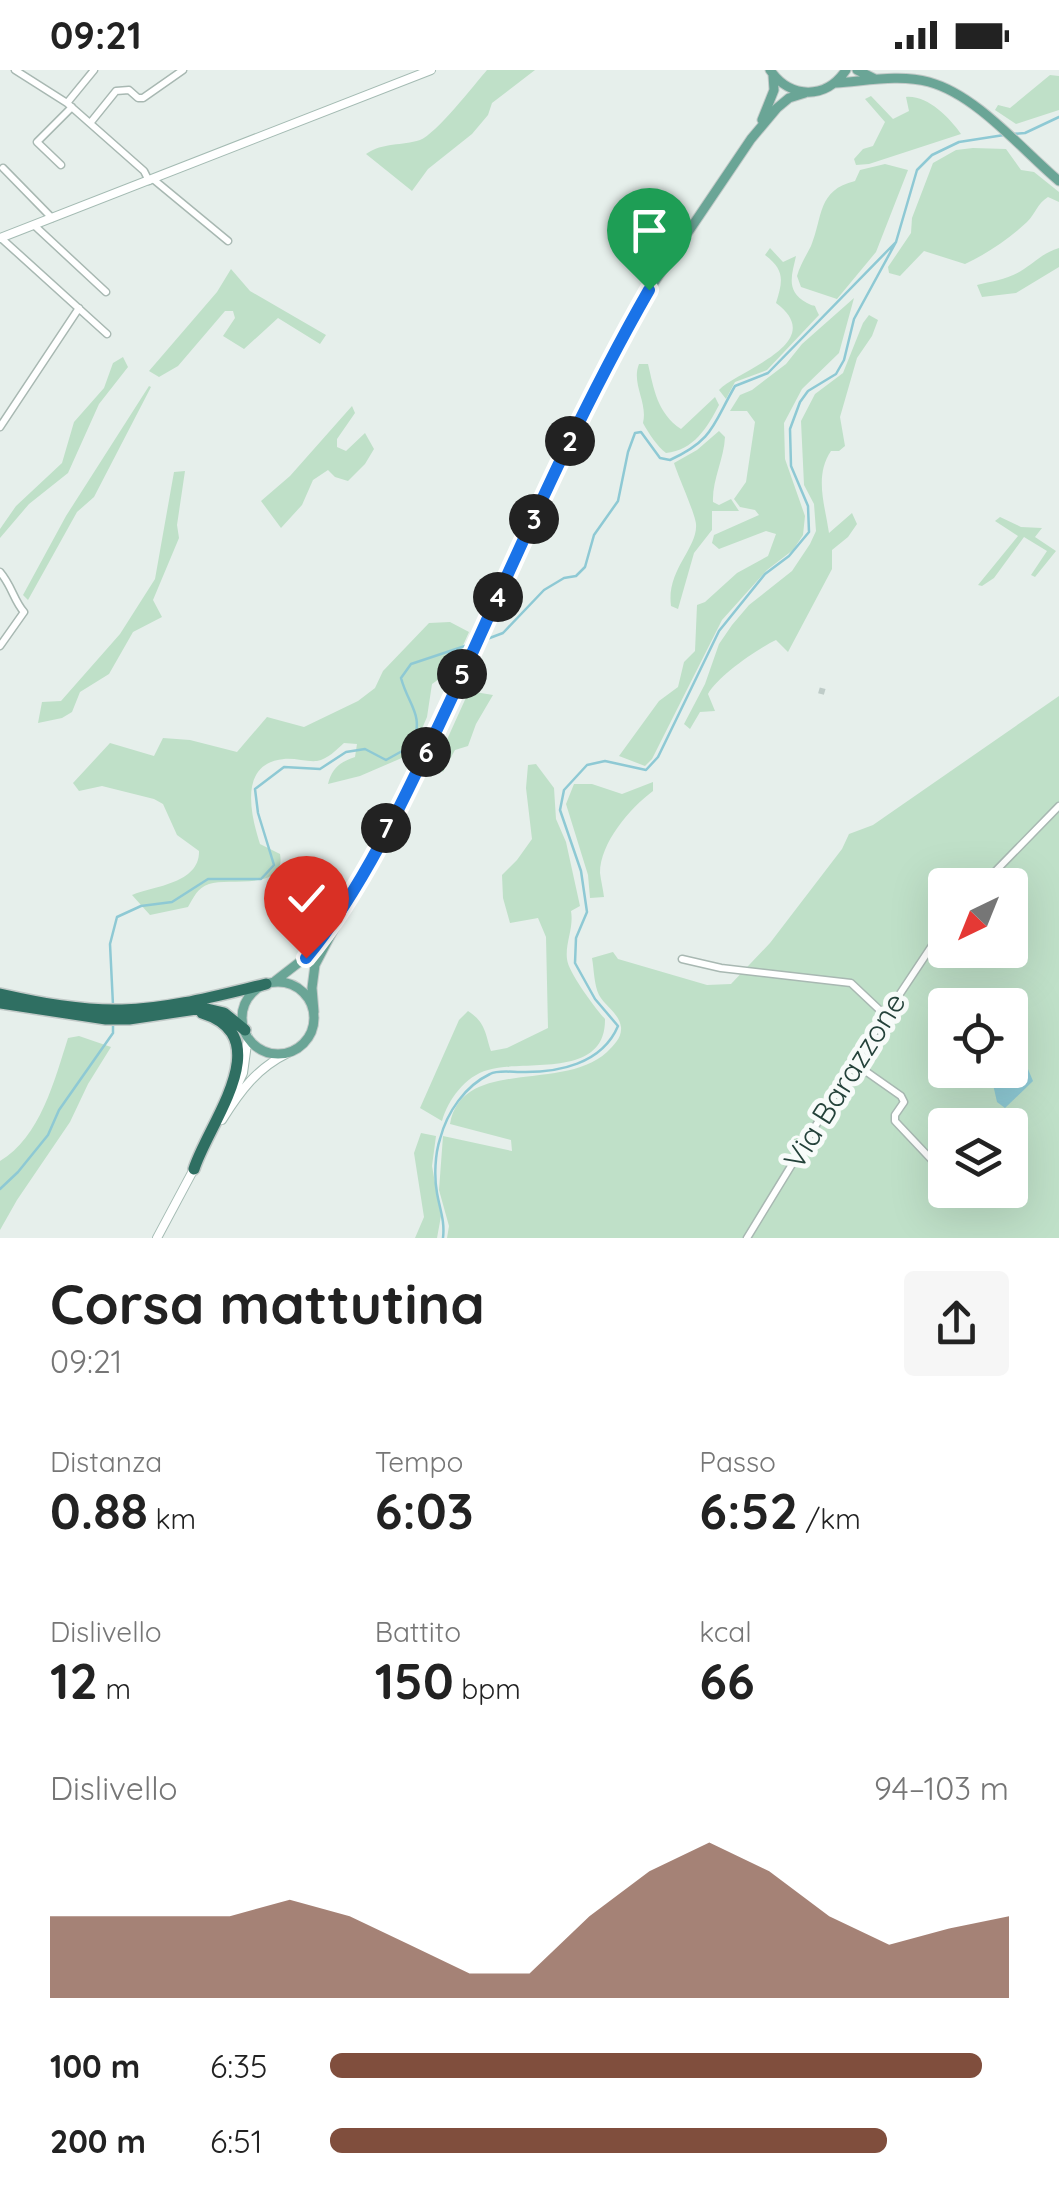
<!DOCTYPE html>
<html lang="it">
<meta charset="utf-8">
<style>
:root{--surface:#fff;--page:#f6f6f6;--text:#222;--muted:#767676;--accent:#804e3d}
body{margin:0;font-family:Quicksand,sans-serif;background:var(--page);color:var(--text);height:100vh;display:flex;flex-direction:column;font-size:38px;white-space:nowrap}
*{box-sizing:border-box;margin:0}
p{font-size:32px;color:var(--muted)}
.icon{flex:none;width:55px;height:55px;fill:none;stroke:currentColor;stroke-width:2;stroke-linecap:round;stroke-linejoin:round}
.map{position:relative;height:1168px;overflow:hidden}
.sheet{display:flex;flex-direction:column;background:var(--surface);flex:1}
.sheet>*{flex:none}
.needle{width:65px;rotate:223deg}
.buttons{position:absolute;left:928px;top:798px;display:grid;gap:20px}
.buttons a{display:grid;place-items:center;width:100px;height:100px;border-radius:10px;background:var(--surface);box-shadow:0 10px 40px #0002;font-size:50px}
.pin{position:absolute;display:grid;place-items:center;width:85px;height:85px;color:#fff;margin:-102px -42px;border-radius:50% 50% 50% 0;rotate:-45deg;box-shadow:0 0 10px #0007}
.pin .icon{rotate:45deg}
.km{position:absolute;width:50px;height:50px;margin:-25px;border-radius:50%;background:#222;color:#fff;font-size:28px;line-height:50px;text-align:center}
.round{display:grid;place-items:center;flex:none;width:105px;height:105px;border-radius:10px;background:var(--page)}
.headline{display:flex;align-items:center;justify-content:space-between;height:170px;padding:0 50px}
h1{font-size:55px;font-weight:700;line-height:75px}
.stats{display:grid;grid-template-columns:repeat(3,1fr);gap:15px;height:170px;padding:10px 50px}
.stats div{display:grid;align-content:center}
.stats b{font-size:50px;font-weight:700}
.stats small{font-size:28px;font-weight:400}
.stats p{font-size:28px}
.chart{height:280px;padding:20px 50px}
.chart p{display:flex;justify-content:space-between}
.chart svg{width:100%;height:180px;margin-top:10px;fill:var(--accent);opacity:.7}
ul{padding:0 50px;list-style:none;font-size:32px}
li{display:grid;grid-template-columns:160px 120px 1fr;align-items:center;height:75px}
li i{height:25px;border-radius:12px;background:var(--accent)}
.status{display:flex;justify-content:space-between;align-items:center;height:70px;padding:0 50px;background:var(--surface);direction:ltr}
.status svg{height:28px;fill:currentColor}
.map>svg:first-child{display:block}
</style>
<div class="status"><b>09:21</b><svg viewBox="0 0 49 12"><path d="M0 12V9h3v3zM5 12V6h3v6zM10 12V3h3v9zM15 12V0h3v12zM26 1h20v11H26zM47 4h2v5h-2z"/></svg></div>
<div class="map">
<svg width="1059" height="1168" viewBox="0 0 1059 1168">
<rect width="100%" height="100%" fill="#e6efeb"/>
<path fill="#bfe0c8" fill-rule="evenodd" d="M487 0H535L492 33 488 45 472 64 428 99 412 121 366 84C383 72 402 76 420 70 436 64 474 15 487 0Z
M1050 5 1059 6V40L1016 54 995 40 998 35 1010 38Z
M871 26 893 49 909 41 906 27C927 25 949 47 961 64L869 94 856 95 854 89 863 79 873 76 885 52 865 29Z
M973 78 1006 79 1021 100 1034 102 1059 122V132L1048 127C1037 134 1036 143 1027 152 1010 168 987 184 965 194L924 181 900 206 889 203 888 197 911 163 912 148 933 93 956 80Z
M885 94 908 100 876 182 837 229 801 217 797 206C800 195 806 186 811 176 823 147 817 120 855 111L860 100Z
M770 178 783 192 796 186C792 205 785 221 807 233 819 239 812 231 819 245L767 300 735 312 726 329 719 320C738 300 830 273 776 233 783 211 785 200 765 185Z
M1059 178V197L1016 223 982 227 977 215C993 211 1010 209 1024 199 1038 190 1043 183 1059 178Z
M231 199 250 221 326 265 320 274 278 248 244 279 223 266 235 248 233 241H225L178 296 159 307 149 301 217 222Z
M854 228 839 283 802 319 784 353 785 389 805 446 803 465 793 480 767 500 722 550 652 689 645 696 619 686 659 631 678 617 684 592 695 581 697 535 705 532 737 503 768 486 776 464 766 461 719 479 712 473 714 465 759 445 755 440 740 437 734 429 746 412 755 352 747 341H730L740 325 752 320 786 294 802 274Z
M869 245 878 250 872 266 857 288 840 347 845 376 839 381H831C814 406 825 435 829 463L852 443 857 454 848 467 832 480V499L788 582 776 570C757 579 717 607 708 624L715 641 700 642 690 659 684 654 705 614 719 574 732 555 749 535 792 501 810 474 816 461 814 434 804 415 801 351 815 324 843 303 863 253Z
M123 287 128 297 99 334 68 403 29 434 0 468V459L16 436 62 393 74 352 104 318 113 293Z
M639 294H648C654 319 657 343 681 359L715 327 719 335C707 358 694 380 666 383 657 376 649 364 643 353 648 332 631 314 639 294Z
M149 316 151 317 94 427 77 442 28 530 23 525 66 446Z
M352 336 355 343 337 369V377L346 381 365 363 374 379 365 394 348 411 335 407 328 400 313 410 302 435 281 458 261 431 290 406Z
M719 361 725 367C724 389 712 410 713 432L719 435 731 429 739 441H712V460L694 483 678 539 671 536C666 500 698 478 696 454 695 443 678 406 674 393L697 380Z
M185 401 177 455 179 468 153 530 162 547 133 562 109 604 80 622 72 642 62 648 38 653 42 632 61 631 120 564 155 509 174 402Z
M1000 447 1021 457 1042 458 1035 467 1056 481 1035 507 1031 505 1047 481 1024 467 994 508 982 516 978 515 1018 466 995 451Z
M450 552 469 562 452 600 432 614 427 647 411 684 360 706 328 714C332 698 340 692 355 687L357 674 344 673C336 680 328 689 317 691 307 692 295 688 284 689 239 693 250 743 260 774L280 784C287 822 228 807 209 814 197 818 194 827 188 837L150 845 132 825C155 816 200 813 199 781L177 765 163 734 154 729 102 716 79 721 73 713 110 673 154 686 163 668 190 670 237 682 267 647 304 657 358 631 375 618 383 601 429 553Z
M469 621 493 625 476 654 468 676 455 680 443 702 435 696Z
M1059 626V1168H447L449 1156 439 1120 443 1066 512 1081 511 1070 450 1054C462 986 563 1023 607 982 614 975 622 968 621 957 619 943 605 936 599 925 594 915 594 899 592 888L613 882 618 889 707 915 731 914 770 873 842 779 849 764 873 755ZM945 815H1010V880H945ZM945 935H1010V1000H945ZM945 1055H1010V1120H945Z
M536 694 554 718 556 749 566 772 580 836 571 841C574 858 565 873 567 889 568 902 595 938 605 949 606 1010 525 989 488 1000 465 1006 448 1030 442 1051L420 1038 459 950 468 941C486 953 485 963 491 981L507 978 548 958 546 867 538 848 510 853 503 828 502 805 517 790 532 769 526 718 528 695Z
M653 712V721C630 738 600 773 600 803 601 811 603 819 604 827L590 828 588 805 566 734 574 714H592L622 724Z
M79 966 111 977 88 1014 70 1052 17 1130 0 1160V1091C40 1068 55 1009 68 968Z
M421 1063 436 1066 432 1096 441 1146 437 1168H415L424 1147 414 1083Z"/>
<path fill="#8ec9d4" d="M1017 994 1028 999 1033 1011 1005 1038 997 1032 992 1010Z"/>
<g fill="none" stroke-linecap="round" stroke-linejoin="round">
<path stroke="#8ec9d4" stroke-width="2.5" d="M1012 64 1025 63 1059 47
M479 572 503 563 544 520 564 508 576 506 585 497 594 465 618 431 628 382 635 363 641 362 660 388 670 390C714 370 713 354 735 316L768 303 896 172
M113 935 110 874 117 847 141 836 172 832 208 809H261L274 795 258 743 255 719 284 697 320 699 346 682 365 679 386 690 413 675C424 643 409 637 401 608L411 594 471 574
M0 1119 18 1102 48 1065 59 1040 113 963V953
M443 1168C445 1151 440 1140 437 1123 434 1107 435 1084 440 1069 447 1042 465 1016 490 1004 497 1000 512 1002 520 1002 558 1003 602 994 618 956L595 929 575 893 576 868 587 842 581 801 560 740 564 720 587 695 605 691 646 700 658 687 719 561 765 504 789 486 809 462 808 436 791 396 790 359 800 332 808 321 836 304 844 290 854 249 896 172 917 100 932 85 959 72 1004 65"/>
<path stroke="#bfccc8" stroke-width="6" stroke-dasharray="6 3" stroke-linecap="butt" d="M821 624 823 617"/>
<defs>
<path id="street" d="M15 0 67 33 144 101 149 111
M67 33 94 0
M91 52 116 21 129 20 138 28H143L183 0
M61 95 37 72 72 37
M3 98 52 148
M153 109 228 171
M35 156 106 222
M1 168 107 264
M0 357 79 238
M0 502C12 516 14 531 24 542L0 576
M982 815 1059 736
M682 889 721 898 851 913 886 946
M854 993 901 1026 904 1032 895 1045V1051L945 1104
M1010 1097 1013 1094
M747 1168 854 993 945 856"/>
<path id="secondary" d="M0 168 431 0
M234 1022 243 1003 248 967
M222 1050C240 1021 257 998 288 983
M157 1168 195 1097"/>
<path id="primary" d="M770 0C790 29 826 30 846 0
M857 0 875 9
M836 13C866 11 900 4 929 12 977 25 1022 80 1059 111
M762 50 774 20 773 5
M275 911 306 887 326 864
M242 948a36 36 0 1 1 72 0a36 36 0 1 1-72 0Z
M314 942 312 918 315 895 427 680 604 299 649 220 751 69 777 38 789 28 805 23"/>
<path id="highway" d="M0 924C40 933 81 941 122 940 170 939 220 925 266 914
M0 933 106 949H129L203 938 224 943 245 960
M194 1099C208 1054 280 967 202 943"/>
</defs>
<use href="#street" stroke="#a8b8b2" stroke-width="9"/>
<use href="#secondary" stroke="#a4bbb3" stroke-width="10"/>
<use href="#primary" stroke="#c2cac8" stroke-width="11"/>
<use href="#highway" stroke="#c2cac8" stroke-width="14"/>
<use href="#street" stroke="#fff" stroke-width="6"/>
<use href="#secondary" stroke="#fff" stroke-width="8"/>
<use href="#primary" stroke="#6aa596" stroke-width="9"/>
<use href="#highway" stroke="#2f6f62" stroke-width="11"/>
</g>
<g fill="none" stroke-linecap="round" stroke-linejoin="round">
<defs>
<path id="route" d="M306 888C367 814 413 710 454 623 516 487 575 349 649 220"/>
</defs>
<use href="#route" stroke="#fff" stroke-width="20"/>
<use href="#route" stroke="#1a73e8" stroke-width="12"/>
</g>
<g text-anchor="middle" stroke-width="10" stroke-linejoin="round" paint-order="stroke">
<g font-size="30" fill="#24423a" stroke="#f7fbf9">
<text transform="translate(845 1011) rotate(-58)" y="10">Via Barazzone</text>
</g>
</g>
</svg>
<div class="buttons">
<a><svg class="needle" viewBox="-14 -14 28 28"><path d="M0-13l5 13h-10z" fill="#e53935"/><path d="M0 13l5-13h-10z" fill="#767676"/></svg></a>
<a><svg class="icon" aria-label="locate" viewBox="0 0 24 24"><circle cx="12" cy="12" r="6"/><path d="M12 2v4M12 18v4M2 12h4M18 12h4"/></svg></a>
<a><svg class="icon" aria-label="layers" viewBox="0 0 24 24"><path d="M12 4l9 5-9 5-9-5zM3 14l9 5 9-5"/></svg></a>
</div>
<div class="pin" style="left:649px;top:220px;background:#1e9e55"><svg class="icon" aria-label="arrive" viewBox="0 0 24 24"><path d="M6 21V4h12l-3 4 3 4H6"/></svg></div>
<div class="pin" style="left:306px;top:888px;background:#d93025"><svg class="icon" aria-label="check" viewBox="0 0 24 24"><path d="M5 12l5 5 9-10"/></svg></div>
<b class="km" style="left:570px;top:371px">2</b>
<b class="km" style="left:534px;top:449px">3</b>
<b class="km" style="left:498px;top:527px">4</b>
<b class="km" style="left:462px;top:604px">5</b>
<b class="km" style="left:426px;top:682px">6</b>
<b class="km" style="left:386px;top:758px">7</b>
</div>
<section class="sheet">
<div class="headline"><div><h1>Corsa mattutina</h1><p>09:21</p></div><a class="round"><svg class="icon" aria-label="share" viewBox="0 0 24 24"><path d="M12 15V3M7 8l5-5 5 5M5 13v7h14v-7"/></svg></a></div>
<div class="stats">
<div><p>Distanza</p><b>0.88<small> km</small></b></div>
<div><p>Tempo</p><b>6:03</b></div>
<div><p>Passo</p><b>6:52<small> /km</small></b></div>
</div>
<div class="stats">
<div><p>Dislivello</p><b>12<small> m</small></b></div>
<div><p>Battito</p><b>150<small> bpm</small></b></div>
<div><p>kcal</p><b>66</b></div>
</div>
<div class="chart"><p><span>Dislivello</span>94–103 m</p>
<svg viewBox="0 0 160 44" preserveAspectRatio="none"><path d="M0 44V24L10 24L20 24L30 24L40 20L50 24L60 31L70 38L80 38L90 24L100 13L110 6L120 13L130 24L140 31L150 27L160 24V44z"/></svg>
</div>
<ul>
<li><b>100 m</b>6:35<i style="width:96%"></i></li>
<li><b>200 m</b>6:51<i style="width:82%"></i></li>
</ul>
</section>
